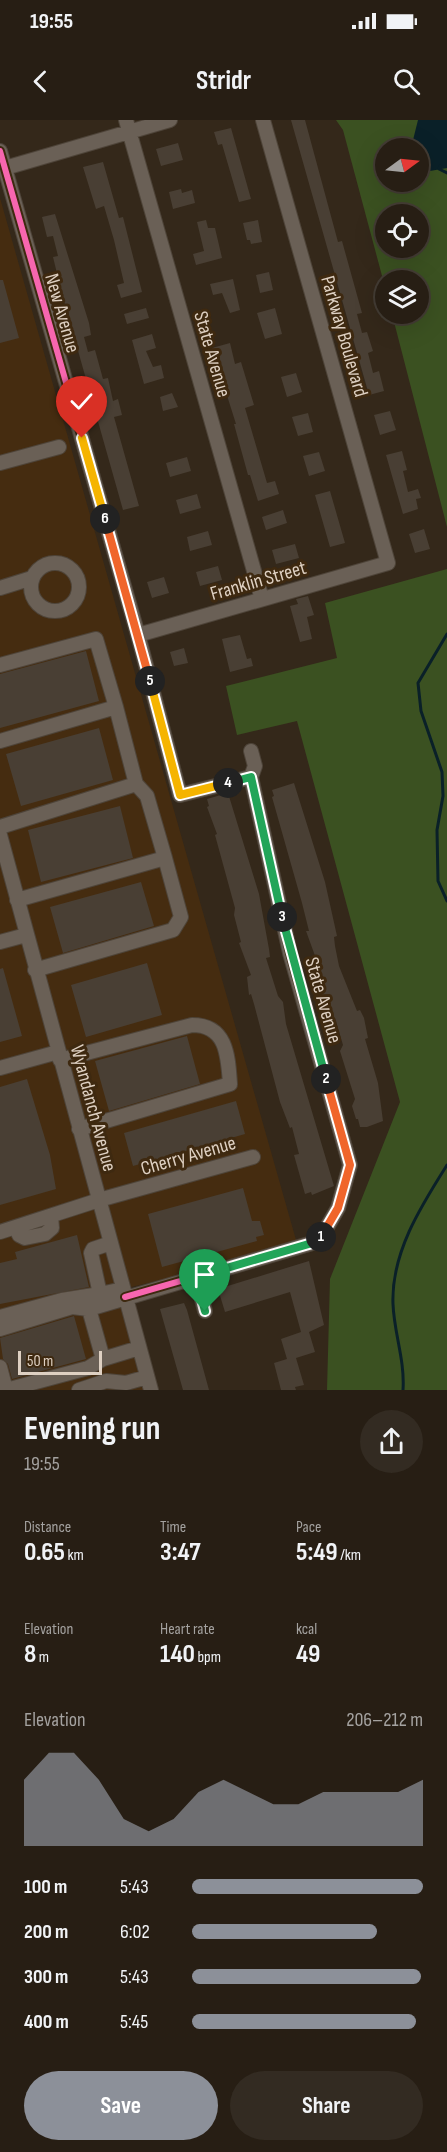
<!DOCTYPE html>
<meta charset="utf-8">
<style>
:root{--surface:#271e14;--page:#332b22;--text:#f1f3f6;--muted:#a4a2a0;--line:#433c34;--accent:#8c9099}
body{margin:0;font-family:"Sofia Sans Condensed",sans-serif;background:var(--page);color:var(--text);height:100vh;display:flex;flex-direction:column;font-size:22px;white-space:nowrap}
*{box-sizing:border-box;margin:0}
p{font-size:20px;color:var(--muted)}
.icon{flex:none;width:33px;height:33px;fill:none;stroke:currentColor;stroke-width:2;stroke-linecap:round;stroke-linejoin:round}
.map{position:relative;height:1270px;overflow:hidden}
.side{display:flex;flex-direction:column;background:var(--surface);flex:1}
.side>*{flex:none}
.needle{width:39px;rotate:75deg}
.fabs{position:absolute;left:375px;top:18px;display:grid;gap:12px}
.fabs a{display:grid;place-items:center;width:54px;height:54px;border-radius:50%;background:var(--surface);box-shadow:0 6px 24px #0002,0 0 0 2px var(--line);font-size:30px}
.scale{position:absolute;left:18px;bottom:15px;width:84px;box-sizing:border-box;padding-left:6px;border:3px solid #ded0c2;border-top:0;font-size:16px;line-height:21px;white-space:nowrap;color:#ded0c2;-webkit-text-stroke:4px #3e2910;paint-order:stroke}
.pin{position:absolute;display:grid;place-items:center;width:51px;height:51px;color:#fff;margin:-62px -26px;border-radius:50% 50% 50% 0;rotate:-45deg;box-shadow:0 0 6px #0007}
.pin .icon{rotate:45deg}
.km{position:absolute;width:30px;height:30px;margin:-15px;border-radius:50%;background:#222;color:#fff;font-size:16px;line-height:30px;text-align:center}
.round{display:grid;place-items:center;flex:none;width:63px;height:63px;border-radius:32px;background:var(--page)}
.headline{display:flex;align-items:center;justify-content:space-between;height:102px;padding:0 24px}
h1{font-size:33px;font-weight:700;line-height:45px}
.stats{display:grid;grid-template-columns:repeat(3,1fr);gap:9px;height:102px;padding:6px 24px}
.stats div{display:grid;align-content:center}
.stats b{font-size:26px;font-weight:700}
.stats small{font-size:16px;font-weight:400}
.stats p{font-size:16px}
.chart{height:168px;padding:12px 24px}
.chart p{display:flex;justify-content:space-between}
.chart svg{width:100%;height:108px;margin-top:6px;fill:var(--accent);opacity:.7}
.cta{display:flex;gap:12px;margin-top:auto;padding:12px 24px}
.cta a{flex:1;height:69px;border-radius:36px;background:var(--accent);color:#fff;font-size:24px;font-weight:700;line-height:69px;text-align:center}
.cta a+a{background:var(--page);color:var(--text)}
ul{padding:0 24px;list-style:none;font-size:20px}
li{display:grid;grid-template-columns:96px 72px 1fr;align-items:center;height:45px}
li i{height:15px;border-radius:8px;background:var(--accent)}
.status{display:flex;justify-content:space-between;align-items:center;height:42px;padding:0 30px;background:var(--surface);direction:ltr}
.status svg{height:16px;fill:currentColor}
header{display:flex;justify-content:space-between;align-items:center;height:78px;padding:0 24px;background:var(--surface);font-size:27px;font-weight:700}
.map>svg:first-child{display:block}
</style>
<div class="status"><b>19:55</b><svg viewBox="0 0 49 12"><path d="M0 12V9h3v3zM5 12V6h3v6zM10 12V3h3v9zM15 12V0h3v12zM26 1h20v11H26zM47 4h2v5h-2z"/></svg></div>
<header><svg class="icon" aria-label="back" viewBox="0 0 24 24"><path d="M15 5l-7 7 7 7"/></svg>Stridr<svg class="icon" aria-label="search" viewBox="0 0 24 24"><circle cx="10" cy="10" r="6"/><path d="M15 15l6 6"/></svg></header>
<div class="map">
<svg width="447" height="1270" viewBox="0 0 447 1270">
<rect width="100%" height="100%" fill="#34281a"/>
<path fill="#452c10" d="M0 78 298 1127 123 1169 151 1270H0Z"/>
<path fill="#3b5121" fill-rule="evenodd" d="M336 0H447V407L392 194H418V160H386L385 167 343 10ZM386 28H418V62H386ZM386 94H418V128H386Z
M447 449V1270H327L330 1159 400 982 297 601 237 615 226 566 337 538 325 483Z"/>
<path fill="#0a2028" d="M418 0H447V48L430 51 419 47 418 28H411Z"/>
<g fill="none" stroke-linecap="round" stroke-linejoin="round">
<path stroke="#0a2028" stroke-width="3" d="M440 46 439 49 447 53
M447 514 418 563 421 591 442 652 443 676 437 710 438 761 447 781
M403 1270C405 1240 394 1213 393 1184 391 1133 421 1086 447 1045"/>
</g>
<path fill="#493f34" d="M291 0H305L338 122 342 121 362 193 357 194 362 213 367 212 373 231 368 233 373 253 379 251 384 271 369 275Z
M231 8 251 79 239 82 222 24 218 25 214 12Z
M178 23 183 40 161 46 156 29Z
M103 42 119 98 123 97 142 172 121 178 117 165 124 163 114 120 104 86 96 89 83 47Z
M181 69 182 73 192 70 195 83 173 89 169 72Z
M55 94 89 203 91 215 84 217 88 232 95 230 103 259 108 258 113 281 118 279 122 295 114 297 139 386 123 390 62 174 53 137 58 136 53 116 47 117 42 97Z
M206 100 208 108H215L222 138 196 145 193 134 204 131 197 102Z
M258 100 262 122 251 124 250 120H247L243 103Z
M269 152 273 170 260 173 256 155Z
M233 159 240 190 230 193 222 173 213 175 210 164Z
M0 160H3L19 218 0 223Z
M146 188 149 198 127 204 124 194Z
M275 188 282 214 265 219 257 193Z
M152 214 156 228 146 231 153 247 161 245 164 258 144 264 132 220Z
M230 223 235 244 241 242 254 285 245 288 267 363 275 361 279 374 258 381 250 355H248L234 304H236L212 228Z
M296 253 302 272 287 277 281 257Z
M172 273 178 287 163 291 160 277Z
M390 291 396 310 380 315 374 295Z
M308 293 313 312 298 316 292 297Z
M402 331 407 350 403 351 408 372 418 369 421 378 416 379 418 389 403 394 386 335Z
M319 332 325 351 309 356 303 336Z
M187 337 191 351 170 357 166 343Z
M330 371 345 423 330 427 315 375Z
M197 374 201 388 180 394 176 380Z
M283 390 287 403 266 410 262 397Z
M424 409 430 429 415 433 409 414Z
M208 411 212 425 190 431 187 417Z
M295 424 299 438 276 444 272 430Z
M218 446 222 460 200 466 196 452Z
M164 457 169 473 152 478 147 462Z
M308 476 314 495 307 497 312 519 300 522 290 486 298 484 296 479Z
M240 515 247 539 251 538 253 546 230 552 222 519Z
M184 528 188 543 174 546 170 532Z
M86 531 99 581 0 608V554Z
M99 608 113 660 21 686 6 634Z
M294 663 325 762 337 816 334 817 335 826 339 846 357 891 360 890 364 898 368 918 365 919 378 963 383 1001 367 1007H360L358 999H356L352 986 355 979 340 931 343 925 335 898 333 899 328 891 314 852V845L318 844 306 811H309L302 783 272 677 274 676 272 670Z
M228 673 259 774 269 829 270 837 266 838 278 876 283 882 286 904 334 1066 312 1075 311 1072 305 1074 294 1035 299 1034 292 1007 290 1008 280 982 254 884 251 874 249 875 247 857 251 855 239 823 241 822 234 795 235 788 215 715 217 714 207 687 209 686 207 679Z
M120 686 133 738 41 762 28 710Z
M141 762 154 806 63 833 50 787Z
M147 843 162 895 86 917 71 865Z
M3 848 22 916 0 922V849Z
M187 916 200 964 109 991 95 941Z
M27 959 50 1035 56 1069 0 1085V967Z
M236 981 245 1014 133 1046 124 1013Z
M243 1068 252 1101H260L264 1115 256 1117 257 1121 162 1147 148 1094Z
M77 1115 89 1167 0 1184V1143L17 1139 15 1132Z
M309 1141 324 1205 309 1212 315 1232 296 1238 304 1265 295 1267 296 1270H281L274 1243 287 1239 281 1219 301 1212 290 1172 225 1192 218 1169Z
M184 1183 187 1190 209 1270H183L160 1189Z
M74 1196 86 1239 12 1259 8 1244 3 1239 0 1218Z"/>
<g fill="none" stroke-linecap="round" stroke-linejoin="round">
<defs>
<path id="minor" d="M126 0 262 479
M0 31 138 515 180 675 251 657
M5 48 170 0
M0 343 59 327
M31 467a24 24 0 1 1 48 0a24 24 0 1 1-48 0Z
M0 468 32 458
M138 515 388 443 263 0
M0 545 96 519 116 587 0 621
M116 587 136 664
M251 631 255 646 251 657
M0 707 136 664 147 676 165 738 17 780
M0 715 151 1270
M0 822 26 815
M35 850 173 810 181 797 165 738
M60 940 192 905C227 905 228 936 230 964L79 1009
M0 948 58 932
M16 1107 19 1115 25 1118 45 1114 52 1108 51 1096
M0 1112 99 1080 253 1037
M111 1123 93 1129 91 1133 100 1174 123 1169
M196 1157 205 1191
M0 1197 62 1180 100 1174
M0 1209 72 1187 89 1189
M139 1228 103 1239 89 1189 319 1121 338 1088 350 1045 290 833 251 657
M0 1247 6 1270 88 1248 103 1239
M79 1270 106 1261 126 1263 147 1257"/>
</defs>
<use href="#minor" stroke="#4e4439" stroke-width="16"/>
<use href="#minor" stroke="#6a6056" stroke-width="14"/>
<defs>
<path id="cycleway" d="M0 31 138 515 180 675 251 657 290 833 350 1045 338 1088 319 1121 125 1177"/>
</defs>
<use href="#cycleway" stroke="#3e2910" stroke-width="10"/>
<use href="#cycleway" stroke="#f766af" stroke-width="6"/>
</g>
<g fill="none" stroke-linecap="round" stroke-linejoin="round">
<defs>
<path id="split-1" d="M205 1191 196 1157 319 1121 321 1117"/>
<path id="split-2" d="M321 1117 338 1088 350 1045 326 959"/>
<path id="split-3" d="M282 797 326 959"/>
<path id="split-4" d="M228 663 251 657 282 797"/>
<path id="split-5" d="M150 561 180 675 228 663"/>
<path id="split-6" d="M105 399 150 561"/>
<path id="split-7" d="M82 318 105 399"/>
</defs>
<use href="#split-1" stroke="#fff" stroke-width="12"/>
<use href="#split-2" stroke="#fff" stroke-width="12"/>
<use href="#split-3" stroke="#fff" stroke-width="12"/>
<use href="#split-4" stroke="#fff" stroke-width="12"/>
<use href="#split-5" stroke="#fff" stroke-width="12"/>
<use href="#split-6" stroke="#fff" stroke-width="12"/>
<use href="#split-7" stroke="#fff" stroke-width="12"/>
<use href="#split-1" stroke="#22a559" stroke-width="8"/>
<use href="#split-2" stroke="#f0652b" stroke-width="8"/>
<use href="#split-3" stroke="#22a559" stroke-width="8"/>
<use href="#split-4" stroke="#22a559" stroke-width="8"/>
<use href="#split-5" stroke="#f5b400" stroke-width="8"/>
<use href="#split-6" stroke="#f0652b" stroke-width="8"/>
<use href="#split-7" stroke="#f5b400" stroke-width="8"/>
</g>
<g text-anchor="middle" stroke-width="6" stroke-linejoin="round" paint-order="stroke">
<g font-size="20" fill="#ded0c2" stroke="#3e2910">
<text transform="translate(63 193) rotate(74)" y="7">New Avenue</text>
<text transform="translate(345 216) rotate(74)" y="7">Parkway Boulevard</text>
<text transform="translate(213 234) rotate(74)" y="7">State Avenue</text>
<text transform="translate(258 460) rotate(-16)" y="7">Franklin Street</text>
<text transform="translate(324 880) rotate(74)" y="7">State Avenue</text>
<text transform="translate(94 988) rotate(75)" y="7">Wyandanch Avenue</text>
<text transform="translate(188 1035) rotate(-16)" y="7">Cherry Avenue</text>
</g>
</g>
</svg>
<div class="fabs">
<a><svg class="needle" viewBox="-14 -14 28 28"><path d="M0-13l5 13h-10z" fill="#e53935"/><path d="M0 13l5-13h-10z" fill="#a4a2a0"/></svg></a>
<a><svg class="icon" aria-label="locate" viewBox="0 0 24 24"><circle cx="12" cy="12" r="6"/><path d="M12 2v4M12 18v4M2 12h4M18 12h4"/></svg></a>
<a><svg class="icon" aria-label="layers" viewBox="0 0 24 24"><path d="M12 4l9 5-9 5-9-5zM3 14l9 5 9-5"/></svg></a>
</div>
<div class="scale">50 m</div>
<div class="pin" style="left:205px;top:1191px;background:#1e9e55"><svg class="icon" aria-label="arrive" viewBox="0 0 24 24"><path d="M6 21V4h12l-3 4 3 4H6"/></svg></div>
<div class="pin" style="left:82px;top:318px;background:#d93025"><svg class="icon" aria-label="check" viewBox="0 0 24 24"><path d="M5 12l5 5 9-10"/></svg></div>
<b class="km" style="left:321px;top:1117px">1</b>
<b class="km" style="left:326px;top:959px">2</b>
<b class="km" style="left:282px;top:797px">3</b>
<b class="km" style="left:228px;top:663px">4</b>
<b class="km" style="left:150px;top:561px">5</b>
<b class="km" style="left:105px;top:399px">6</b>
</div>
<section class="side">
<div class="headline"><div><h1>Evening run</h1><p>19:55</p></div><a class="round"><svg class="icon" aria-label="share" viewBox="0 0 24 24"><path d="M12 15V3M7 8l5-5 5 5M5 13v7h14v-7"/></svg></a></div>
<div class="stats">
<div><p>Distance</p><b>0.65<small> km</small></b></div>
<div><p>Time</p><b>3:47</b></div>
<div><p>Pace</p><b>5:49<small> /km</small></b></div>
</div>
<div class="stats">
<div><p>Elevation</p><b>8<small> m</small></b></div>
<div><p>Heart rate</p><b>140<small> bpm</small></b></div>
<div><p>kcal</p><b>49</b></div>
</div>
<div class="chart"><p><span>Elevation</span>206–212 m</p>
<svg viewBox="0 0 160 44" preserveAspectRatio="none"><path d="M0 44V17L10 6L20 6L30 17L40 33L50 38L60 33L70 22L80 17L90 22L100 27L110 27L120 22L130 22L140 22L150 22L160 17V44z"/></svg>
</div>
<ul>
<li><b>100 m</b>5:43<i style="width:100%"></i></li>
<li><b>200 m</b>6:02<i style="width:80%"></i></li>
<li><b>300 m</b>5:43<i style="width:99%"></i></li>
<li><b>400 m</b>5:45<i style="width:97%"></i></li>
</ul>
<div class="cta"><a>Save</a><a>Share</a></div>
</section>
